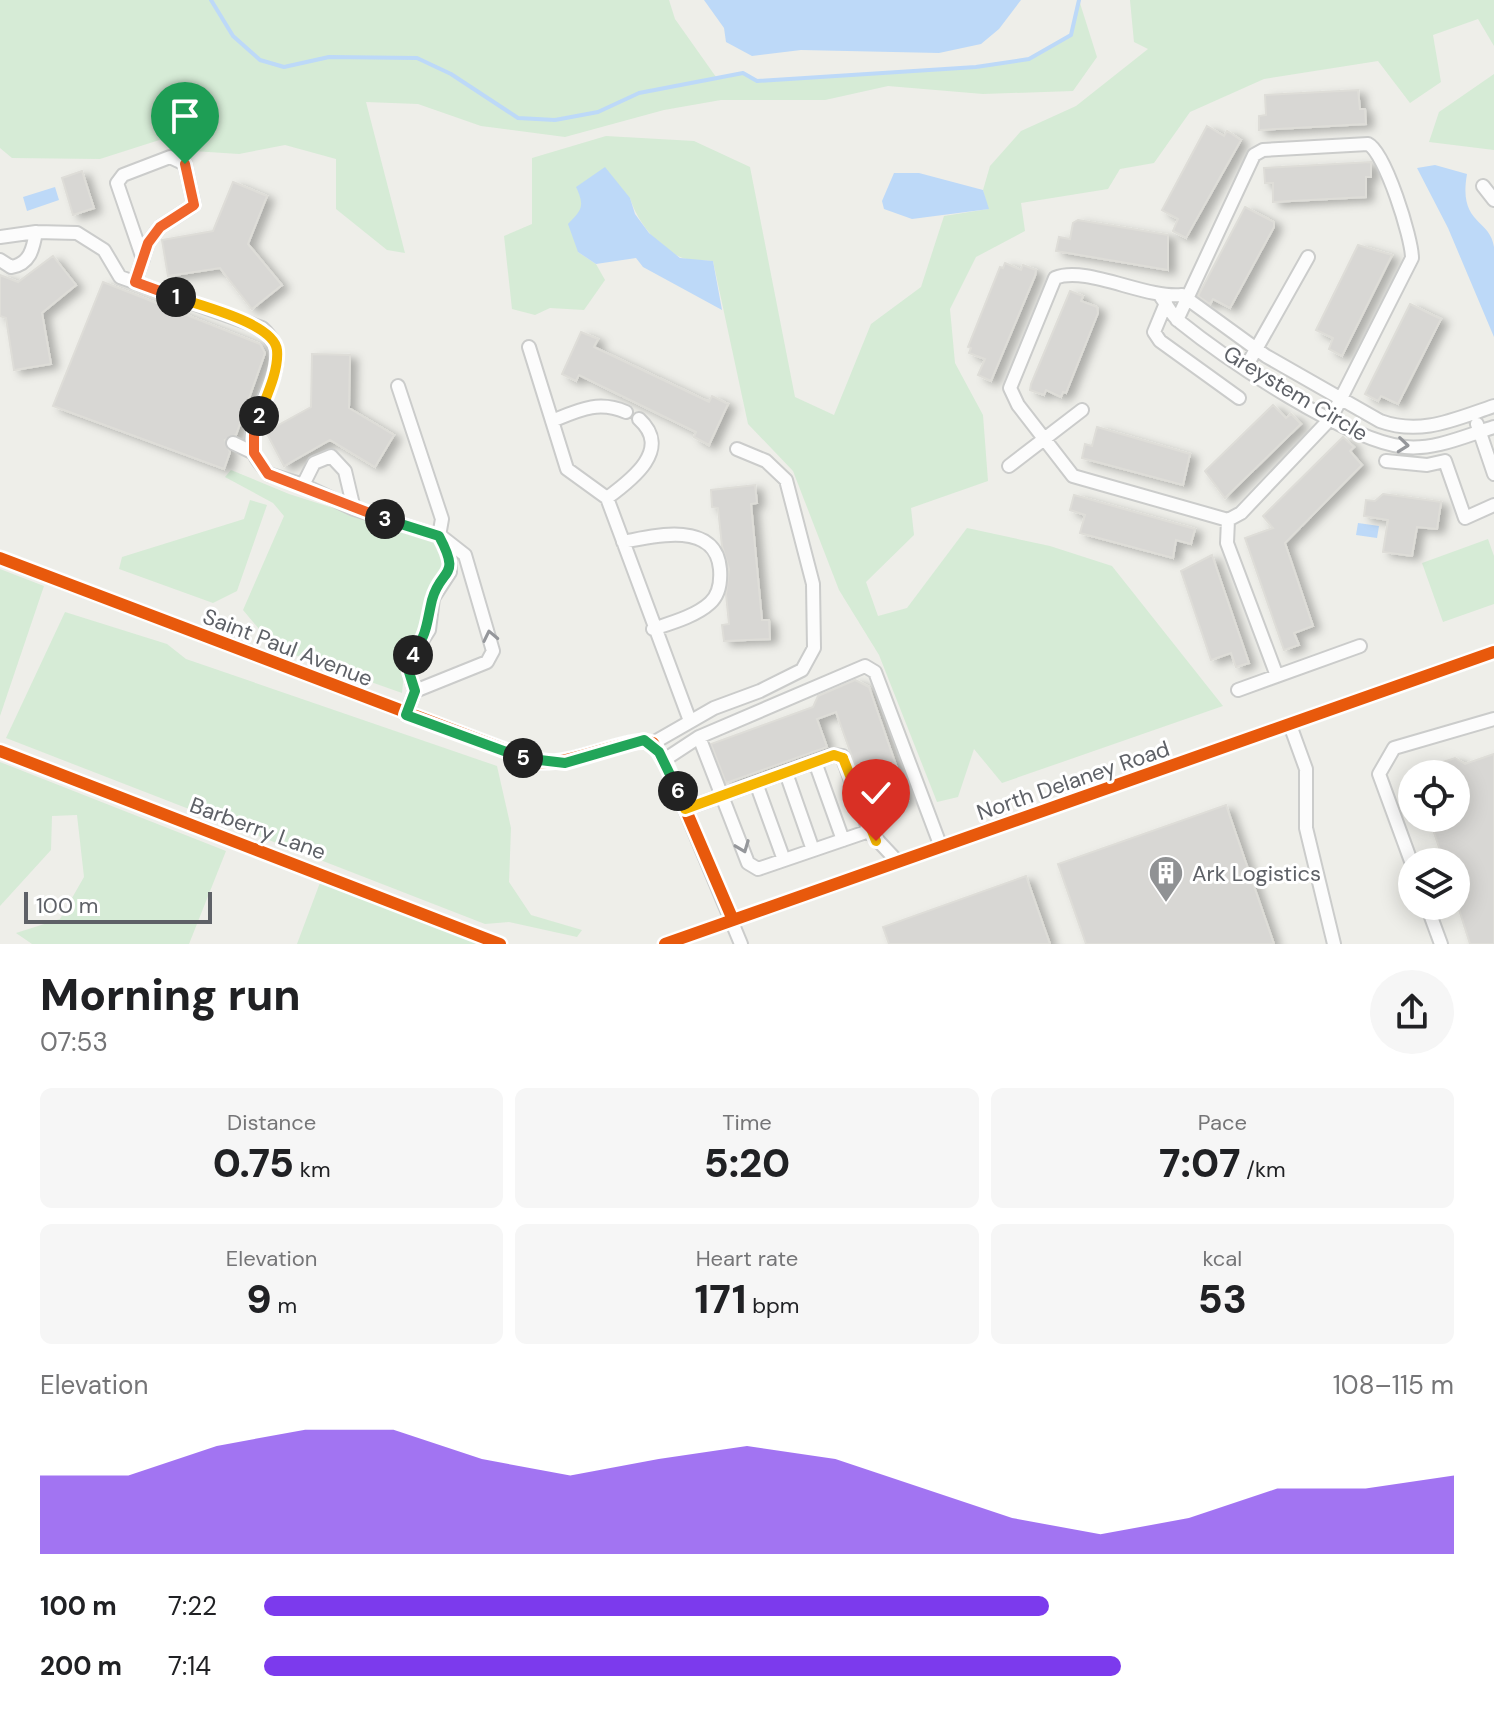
<!DOCTYPE html>
<meta charset="utf-8">
<style>
:root{--surface:#fff;--page:#f6f6f6;--text:#202124;--muted:#757577;--accent:#7c3aed}
body{margin:0;font-family:"DM Sans",sans-serif;background:var(--page);color:var(--text);height:100vh;display:flex;flex-direction:column;font-size:30px;white-space:nowrap}
*{box-sizing:border-box;margin:0}
p{font-size:26px;color:var(--muted)}
.icon{flex:none;width:44px;height:44px;fill:none;stroke:currentColor;stroke-width:2;stroke-linecap:round;stroke-linejoin:round}
.map{position:relative;height:944px;overflow:hidden}
.drawer{display:flex;flex-direction:column;background:var(--surface);flex:1}
.drawer>*{flex:none}
.fabs{position:absolute;left:1398px;top:760px;display:grid;gap:16px}
.fabs a{display:grid;place-items:center;width:72px;height:72px;border-radius:50%;background:var(--surface);box-shadow:0 4px 20px #0003;font-size:40px}
.scale{position:absolute;left:24px;bottom:20px;width:188px;box-sizing:border-box;padding-left:8px;border:4px solid #5e6167;border-top:0;font-size:22px;line-height:28px;white-space:nowrap;color:#5e6167;-webkit-text-stroke:6px #fff;paint-order:stroke}
.pin{position:absolute;display:grid;place-items:center;width:68px;height:68px;color:#fff;margin:-82px -34px;border-radius:50% 50% 50% 0;rotate:-45deg;box-shadow:0 0 8px #0007}
.pin .icon{rotate:45deg}
.km{position:absolute;width:40px;height:40px;margin:-20px;border-radius:50%;background:#222;color:#fff;font-size:22px;line-height:40px;text-align:center}
.round{display:grid;place-items:center;flex:none;width:84px;height:84px;border-radius:42px;background:var(--page)}
.summary{display:flex;align-items:center;justify-content:space-between;height:136px;padding:0 40px}
h1{font-size:44px;font-weight:800;line-height:60px}
.metrics{display:grid;grid-template-columns:repeat(3,1fr);gap:12px;height:136px;padding:8px 40px}
.metrics div{display:grid;align-content:center;border-radius:12px;background:var(--page);text-align:center}
.metrics b{font-size:40px;font-weight:800}
.metrics small{font-size:22px;font-weight:400}
.metrics p{font-size:22px}
.chart{height:224px;padding:16px 40px}
.chart p{display:flex;justify-content:space-between}
.chart svg{width:100%;height:144px;margin-top:8px;fill:var(--accent);opacity:.7}
ul{padding:0 40px;list-style:none;font-size:26px}
li{display:grid;grid-template-columns:128px 96px 1fr;align-items:center;height:60px}
li i{height:20px;border-radius:10px;background:var(--accent)}
.map>svg:first-child{display:block}
</style>
<div class="map">
<svg width="1494" height="944" viewBox="0 0 1494 944">
<defs>
<filter id="shadow"><feDropShadow dx="7" dy="4" stdDeviation="4" flood-color="#0004"/></filter>
</defs>
<rect width="100%" height="100%" fill="#eeeee9"/>
<path fill="#d6ebd6" d="M0 0H669L675 19 716 77 743 73 758 81 976 67 1029 59 1071 35 1079 0 1097 57 1073 91 983 94 888 86 825 100H721L664 110 565 137 481 126 418 104 366 102 405 253 387 250 336 209V159L285 145 239 154 193 151 175 135 100 159 12 158 0 148Z
M1130 0H1494V46L1478 19 1433 35 1441 82 1410 103 1378 61 1264 79 1190 112 1154 163 1120 169 1108 189 1021 203 1025 231 976 257 950 309 955 363 983 415 988 481 911 508 914 535 866 582 878 616 907 608 967 528 1050 546 1112 566 1223 706 1002 783 974 749 958 797 937 802 879 655 839 590 793 471 748 424 713 261C703 260 689 261 680 257 657 247 637 221 630 198L577 187 583 203 578 252 596 264 605 280 584 310 550 308 535 315 512 309 504 236 532 224V158L606 136 694 141 750 167 795 397 834 415 871 324 921 287 944 216 988 209 983 190 990 166 1021 131 1076 106 1148 49 1134 42Z
M1494 74V150L1429 142 1439 112Z
M231 470 289 494 434 540 442 554 443 569 428 591 423 627 406 652 402 693 275 648 243 610 284 516 273 503 225 477Z
M250 500 267 505 237 591 213 603 119 569 122 557 244 519Z
M1488 539 1494 556V604L1443 622 1422 563Z
M0 569 44 586 0 716Z
M65 612 167 644 186 659 497 766 511 828 509 882 531 915 582 930 577 937 509 922 485 924 6 738Z
M0 762 226 851 189 944H32L16 933 60 919 84 877 77 815 52 816 51 850 0 906Z
M321 880 467 936 480 944H297Z"/>
<path fill="#bdd9f8" d="M704 0H1021L999 29 981 44 939 53 801 50 752 56 726 42 724 28Z
M1435 165 1467 174C1458 225 1490 218 1494 247 1494 276 1494 308 1494 337L1448 228 1417 168Z
M605 167 630 198 635 214 649 233 680 258 713 261 722 310 643 267 636 258 596 264 578 252 568 224C582 210 585 206 576 187Z
M894 173H919L983 190 989 209 912 219 884 209 882 201Z
M55 187 59 200 27 211 23 197Z
M1358 523 1379 526 1377 538 1356 535Z"/>
<g fill="none" stroke-linecap="round" stroke-linejoin="round">
<path stroke="#bdd9f8" stroke-width="4" d="M211 0 233 36 260 60 284 67 329 57 417 58 451 74 518 118 555 120 598 112 639 93 743 73 757 81 976 67 1029 59 1071 35 1079 0"/>
</g>
<path fill="#d8d7d4" stroke="#deddd8" stroke-width="2" filter="url(#shadow)" d="M1358 90 1360 109H1365L1366 124 1259 130V116L1266 115 1265 95Z
M1207 126 1224 136 1227 131 1241 140 1186 238 1173 231 1178 219 1162 210Z
M1371 162V177H1366V197L1273 202V183H1265L1264 168Z
M82 171 94 208 73 215 62 178Z
M233 182 267 196 248 244 282 285 252 309 220 268 168 276 162 240 213 231Z
M1245 207 1274 222V227L1230 308 1213 299 1210 304 1198 296Z
M1078 220 1168 235V270L1056 251 1059 237 1070 239 1073 223Z
M1358 245 1392 255 1342 356 1329 349 1333 338 1316 330Z
M53 256 76 285 42 313 51 364 14 370 6 318 0 316V275L18 282Z
M1005 263 1021 270 1023 265 1036 270 1035 276 991 381 978 375 985 359 969 353 971 348 968 347 1000 267 1003 268Z
M103 282 260 344 265 353 236 435 225 440 230 452 224 469 53 406Z
M1070 291 1083 296 1081 301 1097 307 1098 313 1066 393 1063 392 1061 397 1046 390 1044 395 1030 390 1031 384Z
M1410 304 1441 319 1398 404 1381 396 1378 401 1365 394Z
M581 332 598 339 594 347 709 402 712 396 728 404 709 445 694 437 696 432 579 375 576 381 562 374Z
M312 354 350 355 349 408 394 435 375 467 330 440 284 466 266 432 311 407Z
M1273 405 1286 418 1291 414 1301 424 1225 498 1205 471Z
M1097 427 1190 454 1183 485 1082 458 1085 444 1092 446Z
M1343 437 1354 447 1350 451 1362 465 1285 543 1313 626 1294 633 1299 645 1284 650 1245 538 1273 528 1263 516Z
M755 485 757 503 751 504 762 620H769L770 639 724 641 722 625 729 624 726 594 729 569 722 546 718 508 712 507 711 490Z
M1383 494 1441 502 1437 529 1417 527 1412 556 1383 552 1388 520 1364 516 1366 500 1375 501Z
M1074 495 1195 529 1191 544 1176 540 1173 558 1080 533 1085 515 1070 510Z
M1212 555 1249 663 1236 667 1231 653 1211 660 1181 571Z
M855 680 869 687 908 800 872 813 836 712 817 719 827 747 726 783 711 744 813 707 818 696Z
M1494 754V944H1470L1456 900V862H1444L1429 818H1456V774L1412 772 1455 758 1465 764Z
M1226 805 1274 944H1086L1058 864Z
M1026 876 1050 944H889L883 927Z"/>
<g fill="none" stroke-linecap="round" stroke-linejoin="round">
<defs>
<path id="minor" d="M1483 186 1494 200
M0 237 36 232 77 233 104 250 120 277 262 328C305 366 238 412 254 453 256 460 264 467 268 474L303 485 314 463 331 456 345 471 354 509 442 537 465 555 493 651 487 662 415 691
M0 260 11 267C30 264 33 249 36 232
M135 282 148 243 160 227 194 205 185 164 170 157 123 175 117 183 143 259
M1161 297C1167 305 1172 316 1180 322 1226 359 1347 441 1405 447 1435 450 1465 436 1494 427
M1166 303 1154 332 1160 341 1239 398
M1177 320 1254 155 1263 150 1368 144C1385 152 1412 238 1412 258L1331 418 1241 513 1228 520
M529 347 567 469 607 498 690 721
M1246 367 1308 257
M398 386 442 519 439 536
M552 421C579 410 598 400 626 412
M1477 424 1494 474
M233 443 254 453
M1386 461 1427 465 1445 461 1465 518 1494 505
M1009 466 1082 410
M303 485 354 509
M607 498C633 479 672 449 639 419
M1228 520 1073 476 1018 405 1010 388 1055 278C1086 265 1145 299 1182 295L1266 356 1380 421C1421 436 1455 419 1494 406
M1228 520 1227 543 1277 676
M623 542C655 535 716 521 720 569 721 582 719 595 710 603 696 616 671 623 653 629
M0 558 537 762C575 766 630 734 653 743L667 766 741 944
M1238 690 1360 646
M406 715 415 691 409 672 413 655 429 630 433 598 450 572 449 556 441 539
M1290 725 1306 769V828L1334 944
M653 743 714 708 760 691 802 670 814 648 813 584 786 480 766 461 737 449
M0 751 500 944
M664 760 699 737
M815 762 843 840
M786 773 813 850
M756 783 784 860
M685 809 834 755 842 756 869 831 898 862
M869 831 758 869 748 863 699 737 865 666 875 672 941 847
M1412 864 1379 774 1394 748 1494 719
M1427 906 1441 944
M665 944 1494 652"/>
</defs>
<use href="#minor" stroke="#cbcccb" stroke-width="16"/>
<use href="#minor" stroke="#fcfcfc" stroke-width="12"/>
<defs>
<path id="cycleway" d="M0 558 537 762C575 766 630 734 653 743L667 766 733 920
M0 751 500 944
M665 944 1494 652"/>
</defs>
<use href="#cycleway" stroke="#fff" stroke-width="17"/>
<use href="#cycleway" stroke="#e8590c" stroke-width="12"/>
</g>
<defs><path id="oneway-chevron" d="M-2-3.5L2.5 0L-2 3.5" fill="none" stroke-width="1.6" stroke-linecap="round" stroke-linejoin="round" transform="scale(2)"/></defs>
<g stroke="#95979b">
<use href="#oneway-chevron" transform="translate(1403 445) rotate(6)"/>
<use href="#oneway-chevron" transform="translate(490 636) rotate(-102)"/>
<use href="#oneway-chevron" transform="translate(743 847) rotate(69)"/>
</g>
<g fill="none" stroke-linecap="round" stroke-linejoin="round">
<defs>
<path id="split-1" d="M176 297 135 282 148 243 160 227 194 205 185 164"/>
<path id="split-2" d="M176 297C200 306 274 323 277 350 279 371 266 397 259 416"/>
<path id="split-3" d="M259 416 254 429V453L268 474 385 519"/>
<path id="split-4" d="M385 519 439 536C462 579 441 567 432 600 426 626 428 631 413 655"/>
<path id="split-5" d="M413 655 409 672 415 691 406 715 523 758"/>
<path id="split-6" d="M523 758 565 763 644 740 659 752 678 791"/>
<path id="split-7" d="M678 791 685 809 834 755 843 758"/>
<path id="split-8" d="M843 758 876 841"/>
</defs>
<use href="#split-1" stroke="#fff" stroke-width="16"/>
<use href="#split-2" stroke="#fff" stroke-width="16"/>
<use href="#split-3" stroke="#fff" stroke-width="16"/>
<use href="#split-4" stroke="#fff" stroke-width="16"/>
<use href="#split-5" stroke="#fff" stroke-width="16"/>
<use href="#split-6" stroke="#fff" stroke-width="16"/>
<use href="#split-7" stroke="#fff" stroke-width="16"/>
<use href="#split-8" stroke="#fff" stroke-width="16"/>
<use href="#split-1" stroke="#f0652b" stroke-width="10"/>
<use href="#split-2" stroke="#f5b400" stroke-width="10"/>
<use href="#split-3" stroke="#f0652b" stroke-width="10"/>
<use href="#split-4" stroke="#22a559" stroke-width="10"/>
<use href="#split-5" stroke="#22a559" stroke-width="10"/>
<use href="#split-6" stroke="#22a559" stroke-width="10"/>
<use href="#split-7" stroke="#f5b400" stroke-width="10"/>
<use href="#split-8" stroke="#f5b400" stroke-width="10"/>
</g>
<defs>
<symbol id="building-pin" viewBox="-11 -11 22 30"><path d="M0 17L-7.5 6A9.5 9.5 0 1 1 7.5 6Z" fill="#909294" stroke="#fff"/><path d="M-4-6H4V6H1V3H-1V6H-4ZM-2.5-4.3h1.7v1.8h-1.7ZM.8-4.3h1.7v1.8H.8ZM-2.5-1h1.7V.8h-1.7ZM.8-1h1.7V.8H.8Z" fill="#fff"/></symbol>
</defs>
<g fill-rule="evenodd">
<use href="#building-pin" x="1146" y="853" width="40" height="54"/>
</g>
<g text-anchor="middle" stroke-width="6" stroke-linejoin="round" paint-order="stroke">
<g font-size="22" fill="#5e6167" stroke="#fff">
<text transform="translate(1296 393) rotate(31)" y="8">Greystem Circle</text>
<text transform="translate(288 647) rotate(21)" y="8">Saint Paul Avenue</text>
<text transform="translate(1073 780) rotate(-19)" y="8">North Delaney Road</text>
<text transform="translate(258 828) rotate(20)" y="8">Barberry Lane</text>
</g>
<g font-size="22" fill="#5e6167" stroke="#fff" text-anchor="start">
<text x="1192" y="881">Ark Logistics</text>
</g>
</g>
</svg>
<div class="fabs">
<a><svg class="icon" aria-label="locate" viewBox="0 0 24 24"><circle cx="12" cy="12" r="6"/><path d="M12 2v4M12 18v4M2 12h4M18 12h4"/></svg></a>
<a><svg class="icon" aria-label="layers" viewBox="0 0 24 24"><path d="M12 4l9 5-9 5-9-5zM3 14l9 5 9-5"/></svg></a>
</div>
<div class="scale">100 m</div>
<div class="pin" style="left:185px;top:164px;background:#1e9e55"><svg class="icon" aria-label="arrive" viewBox="0 0 24 24"><path d="M6 21V4h12l-3 4 3 4H6"/></svg></div>
<div class="pin" style="left:876px;top:841px;background:#d93025"><svg class="icon" aria-label="check" viewBox="0 0 24 24"><path d="M5 12l5 5 9-10"/></svg></div>
<b class="km" style="left:176px;top:297px">1</b>
<b class="km" style="left:259px;top:416px">2</b>
<b class="km" style="left:385px;top:519px">3</b>
<b class="km" style="left:413px;top:655px">4</b>
<b class="km" style="left:523px;top:758px">5</b>
<b class="km" style="left:678px;top:791px">6</b>
</div>
<section class="drawer">
<div class="summary"><div><h1>Morning run</h1><p>07:53</p></div><a class="round"><svg class="icon" aria-label="share" viewBox="0 0 24 24"><path d="M12 15V3M7 8l5-5 5 5M5 13v7h14v-7"/></svg></a></div>
<div class="metrics">
<div><p>Distance</p><b>0.75<small> km</small></b></div>
<div><p>Time</p><b>5:20</b></div>
<div><p>Pace</p><b>7:07<small> /km</small></b></div>
</div>
<div class="metrics">
<div><p>Elevation</p><b>9<small> m</small></b></div>
<div><p>Heart rate</p><b>171<small> bpm</small></b></div>
<div><p>kcal</p><b>53</b></div>
</div>
<div class="chart"><p><span>Elevation</span>108–115 m</p>
<svg viewBox="0 0 160 44" preserveAspectRatio="none"><path d="M0 44V20L10 20L20 11L30 6L40 6L50 15L60 20L70 15L80 11L90 15L100 24L110 33L120 38L130 33L140 24L150 24L160 20V44z"/></svg>
</div>
<ul>
<li><b>100 m</b>7:22<i style="width:66%"></i></li>
<li><b>200 m</b>7:14<i style="width:72%"></i></li>
</ul>
</section>
